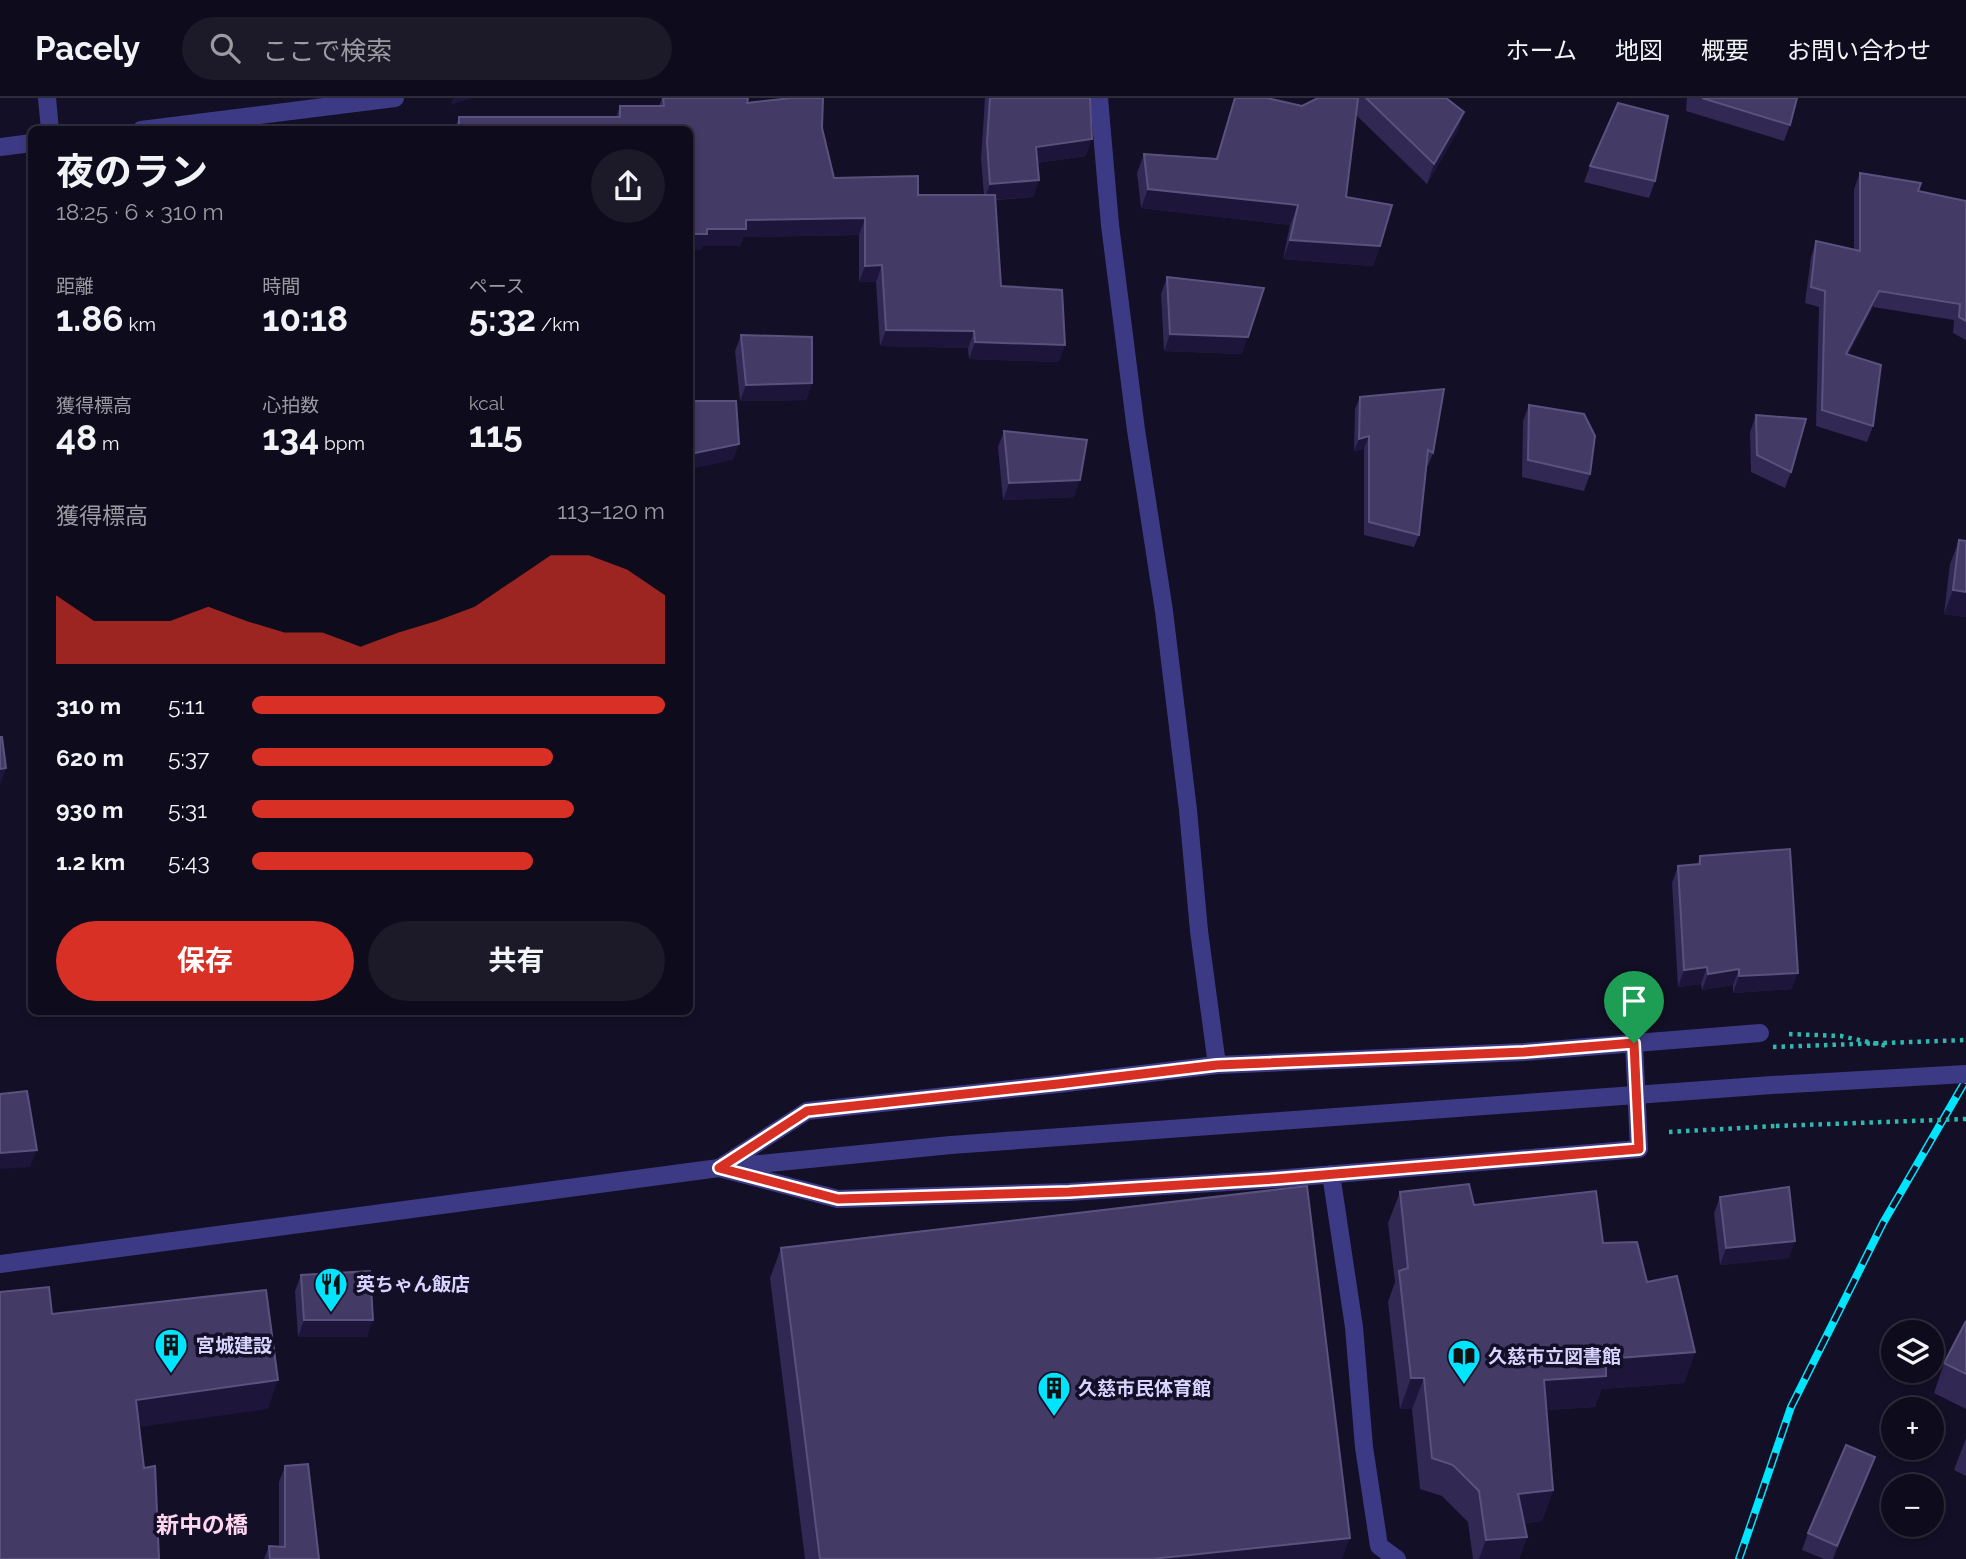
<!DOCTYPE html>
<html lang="ja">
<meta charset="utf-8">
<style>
:root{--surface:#0e0b1c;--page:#1c1929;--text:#f1f3f6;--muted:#9b9ba3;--line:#2e2b3b;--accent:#d93025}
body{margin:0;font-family:Raleway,"Noto Sans JP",sans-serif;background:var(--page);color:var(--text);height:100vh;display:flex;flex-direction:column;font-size:26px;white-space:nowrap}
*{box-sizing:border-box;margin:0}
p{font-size:23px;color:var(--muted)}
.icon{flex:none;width:38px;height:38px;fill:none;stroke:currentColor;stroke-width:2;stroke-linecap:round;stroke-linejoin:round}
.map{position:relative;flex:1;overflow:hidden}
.sheet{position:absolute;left:28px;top:28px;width:665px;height:889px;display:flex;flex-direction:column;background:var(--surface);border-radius:10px;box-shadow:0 4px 10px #0003,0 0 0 2px var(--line)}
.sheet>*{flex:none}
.buttons{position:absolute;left:1881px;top:1222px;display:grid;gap:14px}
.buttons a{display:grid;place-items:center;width:63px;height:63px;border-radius:50%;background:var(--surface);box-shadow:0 4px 10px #0003,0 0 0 2px var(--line);font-size:35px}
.pin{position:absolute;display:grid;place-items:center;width:60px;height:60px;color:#fff;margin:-72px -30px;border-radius:50% 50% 50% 0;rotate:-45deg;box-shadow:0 0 7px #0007}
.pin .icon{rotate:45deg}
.round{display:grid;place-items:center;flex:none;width:74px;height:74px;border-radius:37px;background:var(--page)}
.headline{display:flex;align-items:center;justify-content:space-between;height:119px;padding:0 28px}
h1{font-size:38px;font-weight:700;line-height:52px}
.stats{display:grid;grid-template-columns:repeat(3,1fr);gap:10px;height:119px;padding:7px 28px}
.stats div{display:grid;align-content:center}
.stats b{font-size:35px;font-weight:700}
.stats small{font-size:19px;font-weight:400}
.stats p{font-size:19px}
.chart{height:196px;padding:14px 28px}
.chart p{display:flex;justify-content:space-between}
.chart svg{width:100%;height:126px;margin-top:7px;fill:var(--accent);opacity:.7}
.cta{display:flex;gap:14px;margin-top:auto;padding:14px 28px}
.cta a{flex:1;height:80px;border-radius:42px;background:var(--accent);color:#fff;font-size:28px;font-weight:700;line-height:80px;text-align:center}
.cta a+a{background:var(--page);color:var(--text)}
ul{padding:0 28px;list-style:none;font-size:23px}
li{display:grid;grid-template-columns:112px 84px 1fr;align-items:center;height:52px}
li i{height:18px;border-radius:9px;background:var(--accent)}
header{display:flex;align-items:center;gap:42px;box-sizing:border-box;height:98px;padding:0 35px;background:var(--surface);border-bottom:2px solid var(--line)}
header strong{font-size:33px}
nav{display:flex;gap:38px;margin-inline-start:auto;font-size:24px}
.search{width:490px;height:63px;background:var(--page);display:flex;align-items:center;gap:18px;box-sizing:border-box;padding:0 24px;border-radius:38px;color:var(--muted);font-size:26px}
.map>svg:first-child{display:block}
</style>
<header>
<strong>Pacely</strong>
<div class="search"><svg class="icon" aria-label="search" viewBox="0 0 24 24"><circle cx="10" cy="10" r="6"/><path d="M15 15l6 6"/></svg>ここで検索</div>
<nav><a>ホーム</a><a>地図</a><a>概要</a><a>お問い合わせ</a></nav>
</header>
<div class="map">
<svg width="1966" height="1461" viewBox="0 0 1966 1461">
<rect width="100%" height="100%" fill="#130f26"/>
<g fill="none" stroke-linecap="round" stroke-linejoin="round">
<path stroke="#2fb8b0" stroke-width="4.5" stroke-dasharray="3.5 5" stroke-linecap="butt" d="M1789 936 1841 938 1887 948
M1669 1034 1776 1028"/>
<path stroke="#3d3a85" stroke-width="18" d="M47 0 50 32
M1099 0 1110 127 1136 332 1164 513 1188 712 1199 833 1217 967
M141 32 395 0
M0 49 32 45
M719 1070 807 1013 1058 986 1217 967 1524 954 1760 935
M719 1070 838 1101 1069 1094 1275 1081 1639 1051 1634 945
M1331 1076 1354 1229 1364 1349 1379 1448 1397 1461
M0 1166 719 1070 951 1047"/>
<defs>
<path id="rail" d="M1739 1461 1791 1309 1883 1125 1966 982"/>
</defs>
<use href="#rail" stroke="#00e5ff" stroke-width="8"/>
<use href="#rail" stroke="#130f26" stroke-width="5" stroke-dasharray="16" stroke-linecap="butt"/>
<path stroke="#2fb8b0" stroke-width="4.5" stroke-dasharray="3.5 5" stroke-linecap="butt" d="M1773 949 1966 942
M1776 1028 1966 1021"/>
<path stroke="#3d3a85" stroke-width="18" d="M951 1047 1772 987 1966 976"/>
</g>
<path fill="#312854" d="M662 0H748L747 5 822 30 834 80 918 97H984L981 61 985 0H1090L1086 58 1037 65 1039 82 1033 99 995 102 1001 188 1059 264 969 261 968 250 880 248 876 184H859V137L743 139 740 148H702L701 152 690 32H454L459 19H616L620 8H659Z
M1234 0 1302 8 1318 0H1446L1464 14 1457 34 1427 86 1356 17 1346 99 1380 148 1373 168 1283 161 1290 127 1141 110 1137 75 1144 56 1216 60Z
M1687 0H1797L1790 27 1784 43 1686 13Z
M1590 68 1655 83 1649 100 1584 84Z
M1860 75 1918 93 1966 103V242L1953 235 1954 222 1873 209 1848 257 1873 328 1867 344 1816 328 1819 209 1805 205 1811 159 1816 143 1854 151V91Z
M1167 179 1242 256 1164 253 1161 196Z
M741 237 812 285 806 302 740 303 735 253Z
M1360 299 1433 355 1428 368 1426 367 1419 437 1414 449 1364 437V351L1354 353 1355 311Z
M1529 307 1590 376 1584 393 1522 379 1523 323Z
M1756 317 1791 374 1785 390 1751 374 1750 334Z
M1004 333 1074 399 1003 402 998 349Z
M1959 442 1966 443V519L1944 516 1950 466Z
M1700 758 1792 891 1733 895V887L1702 892 1701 886 1678 889 1672 785 1678 768 1697 767Z
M1400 1094 1474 1107 1603 1145 1647 1184 1695 1254 1684 1285 1601 1291 1595 1309 1546 1312 1553 1392 1542 1423 1524 1425 1527 1439 1519 1461H1473L1468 1424 1442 1398 1420 1391 1412 1311H1400L1388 1204 1395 1184 1388 1125Z
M1720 1099 1789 1160 1720 1167 1714 1115Z
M781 1150 1342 1461H805L770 1180Z
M301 1177 367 1239H298L295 1193Z
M1966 1223V1311L1934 1295 1944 1265Z
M1966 1340V1378L1954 1372Z
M1875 1359 1833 1461H1824L1802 1452 1808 1435Z
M285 1368 319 1461H264L269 1448 279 1449V1384Z"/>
<path fill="#1d163a" d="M453 0H472L451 7Z
M1464 14 1457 34 1427 86 1434 66Z
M1092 41 1086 58 1030 66 1036 49Z
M1039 82 1033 99 984 102 990 86Z
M1148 91 1298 107 1290 127 1141 110Z
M865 120 859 137 743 139 740 148H702L701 152H690V136L746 122Z
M1290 142 1380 148 1373 168 1283 161Z
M882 167 876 184H859L865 168Z
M1879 193 1873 209 1840 272 1846 256Z
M886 232 974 233 968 250 880 248Z
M1170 236 1248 239 1242 256 1164 253Z
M975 244 1065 247 1059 264 969 261Z
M812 285 806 302 740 303 746 287Z
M1369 338 1364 351 1354 353 1359 341Z
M739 346 733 362 690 371V356Z
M1080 382 1074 399 1003 402 1009 385Z
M1953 492 1966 494V519L1944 516Z
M6 670 0 687V671Z
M1707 869 1701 886 1678 889 1684 872Z
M1739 871 1733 887 1702 892 1708 876Z
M1798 875 1792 891 1733 895 1739 878Z
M37 1052 30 1069 0 1071V1055Z
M1795 1143 1789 1160 1720 1167 1726 1150Z
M304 1222H373L367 1239H298Z
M1695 1254 1684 1285 1601 1291 1595 1309 1532 1313 1544 1282 1606 1261Z
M1411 1280H1424L1412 1311H1400Z
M278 1282 268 1311 125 1331 136 1302Z
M1875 1359 1869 1376 1832 1461 1837 1448Z
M1553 1392 1542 1423 1507 1427 1518 1396Z
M1527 1439 1519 1461H1479L1486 1442Z
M1350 1440 1342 1461H1152Z"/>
<path fill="#433a66" stroke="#5a527e" stroke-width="2" d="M663 0H748L747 5 791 0H823L822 30 834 80 918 78V97H995L1001 188 1062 192 1065 247 975 244 974 233 886 232 882 167 865 168V120L746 122V131H707V136H690V32H459V19H620V8H664Z
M990 0H1090L1092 41 1036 49 1039 82 990 86 987 44Z
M1235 0H1267L1302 8 1318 0H1358L1346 99 1392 107 1380 148 1290 142 1298 107 1148 91 1144 56 1217 61Z
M1366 0H1446L1464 14 1434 66Z
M1702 0H1797L1790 27Z
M1618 5 1668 18 1655 83 1590 68Z
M1860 75 1921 85 1918 93 1966 103V223L1959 219 1960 206 1879 193 1846 256 1881 267 1873 328 1822 312 1825 193 1811 189 1816 143 1860 153Z
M1167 179 1264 190 1248 239 1170 236Z
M741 237 812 239V285L746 287Z
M1444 291 1433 355 1428 352 1419 437 1369 424V338L1359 341 1360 299Z
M690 303H736L739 346 690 356Z
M1529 307 1584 316 1595 338 1590 376 1528 362Z
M1756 317 1806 321 1791 374 1757 357Z
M1004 333 1087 342 1080 382 1009 385Z
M1959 442 1966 443V494L1953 492Z
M0 639H2L6 670 0 671Z
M1790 751 1798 875 1739 878V871L1708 876 1707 869 1684 872 1678 768 1700 766V758Z
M27 993 37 1052 0 1055V996Z
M1469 1086 1474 1107 1596 1093 1603 1145 1637 1144 1647 1184 1677 1178 1695 1254 1606 1261V1278L1544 1282 1553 1392 1518 1396 1527 1439 1486 1442 1479 1393 1453 1367 1432 1360 1424 1280H1411L1399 1173 1408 1170 1400 1094Z
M1307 1088 1350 1440 1152 1461H820L781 1150Z
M1789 1089 1795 1143 1726 1150 1720 1099Z
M370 1173 373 1222H304L301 1177Z
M49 1189 52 1216 266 1192 278 1282 136 1302 144 1370 155 1368 159 1461H0V1194Z
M1966 1223V1276L1944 1265Z
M1846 1347 1875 1359 1837 1448 1808 1435Z
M308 1366 319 1461H270L269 1448 285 1449V1368Z"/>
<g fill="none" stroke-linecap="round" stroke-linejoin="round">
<defs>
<path id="route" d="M1634 945 1639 1051 1275 1081 1069 1094 838 1101 719 1070 807 1013 1058 986 1217 967 1524 954Z"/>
</defs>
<use href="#route" stroke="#fff" stroke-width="14"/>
<use href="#route" stroke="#d93025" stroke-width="9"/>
</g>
<defs>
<symbol id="restaurant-pin" viewBox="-11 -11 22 30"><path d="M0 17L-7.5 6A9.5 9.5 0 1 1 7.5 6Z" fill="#00e5ff" stroke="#130f26"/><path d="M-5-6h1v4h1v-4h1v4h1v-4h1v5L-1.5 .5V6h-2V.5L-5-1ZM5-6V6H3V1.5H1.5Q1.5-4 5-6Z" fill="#111"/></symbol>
<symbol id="building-pin" viewBox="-11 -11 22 30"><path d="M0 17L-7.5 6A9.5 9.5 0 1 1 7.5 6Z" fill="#00e5ff" stroke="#130f26"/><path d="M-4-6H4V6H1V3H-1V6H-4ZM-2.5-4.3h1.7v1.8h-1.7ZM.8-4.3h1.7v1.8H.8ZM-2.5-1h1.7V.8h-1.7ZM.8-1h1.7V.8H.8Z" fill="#111"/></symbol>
<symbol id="library-pin" viewBox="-11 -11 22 30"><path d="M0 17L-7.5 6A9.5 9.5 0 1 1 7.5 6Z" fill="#00e5ff" stroke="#130f26"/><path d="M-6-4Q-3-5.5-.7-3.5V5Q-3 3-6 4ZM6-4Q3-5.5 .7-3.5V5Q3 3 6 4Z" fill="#111"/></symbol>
</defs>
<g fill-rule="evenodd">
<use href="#restaurant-pin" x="312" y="1167" width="38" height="52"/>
<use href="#building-pin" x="152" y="1228" width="38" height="52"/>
<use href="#library-pin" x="1445" y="1239" width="38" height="52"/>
<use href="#building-pin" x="1035" y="1271" width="38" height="52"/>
</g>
<g text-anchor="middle" stroke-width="7" stroke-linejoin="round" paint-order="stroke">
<g font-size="19" font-weight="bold" fill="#d9d4ff" stroke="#130f26" text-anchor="start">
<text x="356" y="1193">英ちゃん飯店</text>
<text x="196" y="1254">宮城建設</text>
<text x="1488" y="1265">久慈市立図書館</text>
<text x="1078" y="1297">久慈市民体育館</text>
</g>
<g font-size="23" font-weight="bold" fill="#ffd6f0" stroke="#130f26">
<text x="202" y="1435">新中の橋</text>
</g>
</g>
</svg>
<div class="buttons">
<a><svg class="icon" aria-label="layers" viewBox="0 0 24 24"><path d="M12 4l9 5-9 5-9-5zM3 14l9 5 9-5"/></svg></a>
<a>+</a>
<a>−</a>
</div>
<div class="pin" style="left:1634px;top:945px;background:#1e9e55"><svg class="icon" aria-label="arrive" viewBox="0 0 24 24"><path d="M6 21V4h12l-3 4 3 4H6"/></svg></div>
<section class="sheet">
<div class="headline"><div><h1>夜のラン</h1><p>18:25 · 6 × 310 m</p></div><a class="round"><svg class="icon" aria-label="share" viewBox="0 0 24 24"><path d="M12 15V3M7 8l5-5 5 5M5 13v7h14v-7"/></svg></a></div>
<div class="stats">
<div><p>距離</p><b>1.86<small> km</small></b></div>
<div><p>時間</p><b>10:18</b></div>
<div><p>ペース</p><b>5:32<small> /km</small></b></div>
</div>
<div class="stats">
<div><p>獲得標高</p><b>48<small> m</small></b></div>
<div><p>心拍数</p><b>134<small> bpm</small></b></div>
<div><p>kcal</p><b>115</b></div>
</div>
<div class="chart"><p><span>獲得標高</span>113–120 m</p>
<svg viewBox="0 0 160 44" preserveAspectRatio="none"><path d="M0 44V20L10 29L20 29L30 29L40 24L50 29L60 33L70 33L80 38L90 33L100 29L110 24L120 15L130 6L140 6L150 11L160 20V44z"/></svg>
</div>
<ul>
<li><b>310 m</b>5:11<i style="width:100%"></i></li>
<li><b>620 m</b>5:37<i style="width:73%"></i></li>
<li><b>930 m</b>5:31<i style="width:78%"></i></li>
<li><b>1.2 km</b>5:43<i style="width:68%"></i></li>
</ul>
<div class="cta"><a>保存</a><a>共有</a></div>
</section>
</div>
